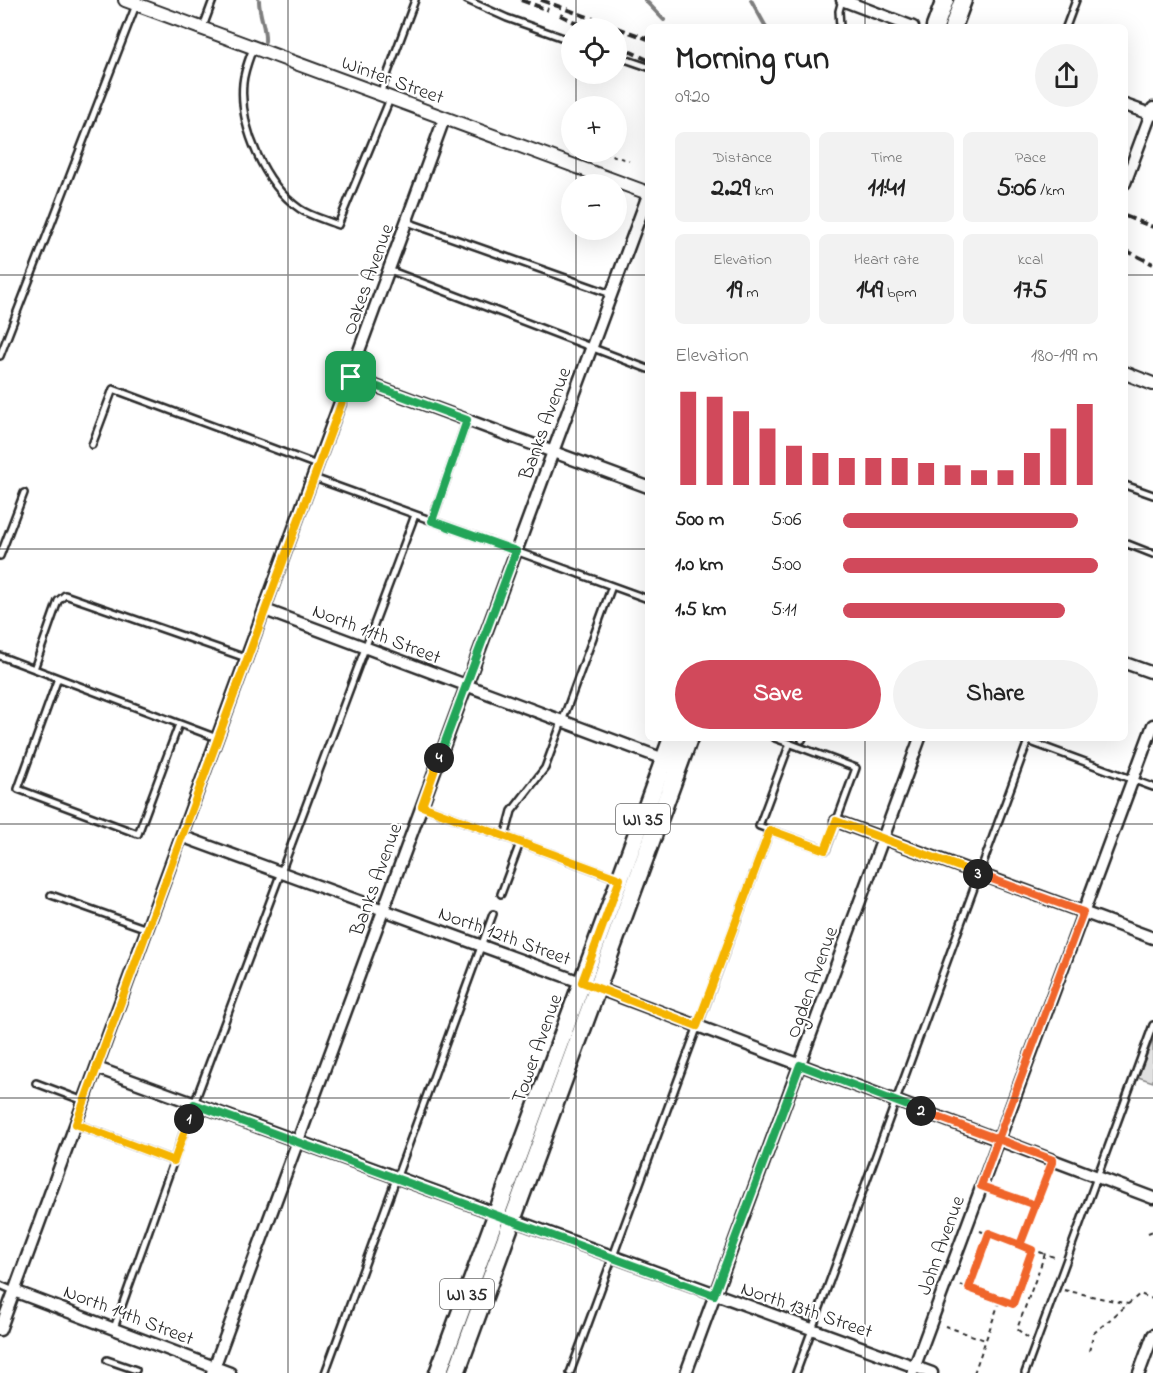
<!DOCTYPE html>
<meta charset="utf-8">
<style>
:root{--surface:#fff;--page:#f2f2f2;--text:#222;--muted:#767676;--accent:#d1495b}
body{margin:0;font-family:"Indie Flower",sans-serif;background:var(--page);color:var(--text);height:100vh;display:flex;flex-direction:column;font-size:22px;white-space:nowrap}
*{box-sizing:border-box;margin:0}
p{font-size:20px;color:var(--muted)}
.icon{flex:none;width:33px;height:33px;fill:none;stroke:currentColor;stroke-width:2;stroke-linecap:round;stroke-linejoin:round}
.map{position:relative;flex:1;overflow:hidden}
.sheet{position:absolute;left:645px;top:24px;width:483px;height:717px;display:flex;flex-direction:column;background:var(--surface);border-radius:9px;box-shadow:0 6px 24px #0002}
.sheet>*{flex:none}
.controls{position:absolute;left:561px;top:18px;display:grid;gap:12px}
.controls a{display:grid;place-items:center;width:66px;height:66px;border-radius:50%;background:var(--surface);box-shadow:0 6px 24px #0002;font-size:30px}
.pin{position:absolute;display:grid;place-items:center;width:51px;height:51px;color:#fff;margin:-26px;border-radius:12px;box-shadow:0 3px 9px #0006}
.km{position:absolute;width:30px;height:30px;margin:-15px;border-radius:50%;background:#222;color:#fff;font-size:16px;line-height:30px;text-align:center}
.round{display:grid;place-items:center;flex:none;width:63px;height:63px;border-radius:32px;background:var(--page)}
.head{display:flex;align-items:center;justify-content:space-between;height:102px;padding:0 30px}
h1{font-size:33px;font-weight:700;line-height:45px}
.figures{display:grid;grid-template-columns:repeat(3,1fr);gap:9px;height:102px;padding:6px 30px}
.figures div{display:grid;align-content:center;border-radius:9px;background:var(--page);text-align:center}
.figures b{font-size:26px;font-weight:700}
.figures small{font-size:16px;font-weight:400}
.figures p{font-size:16px}
.chart{height:168px;padding:12px 30px}
.chart p{display:flex;justify-content:space-between}
.chart svg{width:100%;height:108px;margin-top:6px;stroke:var(--accent);stroke-width:6}
.button{display:flex;gap:12px;margin-top:auto;padding:12px 30px}
.button a{flex:1;height:69px;border-radius:36px;background:var(--accent);color:#fff;font-size:24px;font-weight:700;line-height:69px;text-align:center}
.button a+a{background:var(--page);color:var(--text)}
ul{padding:0 30px;list-style:none;font-size:20px}
li{display:grid;grid-template-columns:96px 72px 1fr;align-items:center;height:45px}
li i{height:15px;border-radius:8px;background:var(--accent)}
.map>svg:first-child{display:block}
</style>
<div class="map">
<svg width="1153" height="1373" viewBox="0 0 1153 1373">
<rect width="100%" height="100%" fill="#fff"/>
<filter id="ink" filterUnits="userSpaceOnUse"><feTurbulence type="fractalNoise" baseFrequency=".0167" numOctaves="2"/><feDisplacementMap in="SourceGraphic" scale="12" xChannelSelector="R" yChannelSelector="G"/><feConvolveMatrix kernelMatrix="1 2 1 2 8 2 1 2 1" color-interpolation-filters="sRGB"/></filter>
<g filter="url(#ink)">
<path fill="#e0e0e0" stroke="#868686" stroke-width="1.5" d="M1153 1040V1082L1138 1077Z"/>
<g fill="none" stroke-linecap="round" stroke-linejoin="round">
<path stroke="#7e7e7e" stroke-width="4" d="M259 0C259 16 266 27 265 41
M645 0 664 20
M751 0 766 27"/>
<defs>
<path id="service" d="M467 0 507 18 572 41
M203 27 213 0
M840 27 839 11 842 0
M1066 27 1076 0
M253 48C249 59 244 71 243 83 239 126 264 184 300 209 310 216 326 220 338 225L390 99
M616 56 648 67
M380 94 415 0
M407 222 611 294
M389 270 648 369
M0 356 136 5
M92 445 113 389 317 465
M314 478 648 599
M1125 485 1153 495
M432 521 467 420
M1125 543 1153 554
M0 556 24 493
M0 656 217 738
M34 669 58 601 65 595 246 658
M58 678 18 789 138 834 179 724
M775 738 856 768 826 850 759 826 790 743
M1020 738 1153 787
M802 740 803 738
M422 806 619 879
M505 837 512 811 545 768 612 586
M501 894 520 843
M51 895 147 929
M36 1083 84 1101
M76 1124 174 1161
M0 1285 14 1291
M114 1328 194 1104 415 515
M107 1360 136 1370
M325 1373 493 914
M570 1373 770 830
M796 1373 1029 738
M1025 1373 1153 1025"/>
<path id="minor" d="M842 0 913 27
M1125 105 1153 115
M1125 183 1153 108
M351 377 648 487
M265 610 669 761
M1125 663 1153 673
M836 821 1153 938
M181 836 597 988 1153 1198
M97 1068 932 1373
M14 1291 230 1373
M0 1330 444 119
M913 1371 1153 725
M212 1373 648 195
M686 1373 920 738
M1139 1373 1153 1335"/>
<path id="tertiary" d="M125 0 648 193
M1125 373 1153 384"/>
<path id="primary" d="M935 27 945 0
M953 27 963 0
M438 1373 672 738
M456 1373 689 738"/>
</defs>
<use href="#service" stroke="#2b2b2b" stroke-width="10"/>
<use href="#minor" stroke="#2b2b2b" stroke-width="15"/>
<use href="#tertiary" stroke="#2b2b2b" stroke-width="16"/>
<use href="#primary" stroke="#2b2b2b" stroke-width="21"/>
<path stroke="#2b2b2b" stroke-width="2" stroke-dasharray="4.5 4.5" stroke-linecap="butt" d="M603 152 629 161
M616 213 620 211
M993 1190 1035 1205
M980 1231 1045 1254
M1148 1233 1153 1231
M1020 1245 1048 1171
M960 1285 1013 1304 1032 1250
M969 1287 989 1233
M1064 1290 1128 1304
M945 1326 985 1340
M1028 1338 1017 1329 1045 1254 1057 1258
M1089 1351 1094 1333 1140 1294 1153 1299
M974 1373 1000 1300"/>
<use href="#service" stroke="#fff" stroke-width="5"/>
<use href="#minor" stroke="#fff" stroke-width="10"/>
<use href="#tertiary" stroke="#fff" stroke-width="12"/>
<use href="#primary" stroke="#fff" stroke-width="16"/>
<path stroke="#2b2b2b" stroke-width="4" stroke-dasharray="9 4.5" stroke-linecap="butt" d="M521 0 548 10
M541 0 648 39
M560 15 587 28
M616 45 648 60
M1125 216 1153 227
M1125 250 1153 264"/>
</g>
</g>
<g fill="none" stroke-linecap="round" stroke-linejoin="round" filter="url(#ink)">
<defs>
<path id="split-1" d="M189 1119 174 1161 76 1124 351 377"/>
<path id="split-2" d="M189 1119 194 1104 714 1295 800 1065 921 1111"/>
<path id="split-3" d="M921 1111 998 1139 981 1186 1035 1205 1020 1245 1032 1250 1013 1304 969 1288 989 1233 1020 1245 1053 1160 998 1139 1083 912 978 874"/>
<path id="split-4" d="M439 758 422 806 620 879 582 982 697 1026 770 830 825 850 836 821 978 874"/>
<path id="split-5" d="M351 377 467 420 432 521 516 551 439 758"/>
</defs>
<use href="#split-1" stroke="#fff" stroke-width="12"/>
<use href="#split-2" stroke="#fff" stroke-width="12"/>
<use href="#split-3" stroke="#fff" stroke-width="12"/>
<use href="#split-4" stroke="#fff" stroke-width="12"/>
<use href="#split-5" stroke="#fff" stroke-width="12"/>
<use href="#split-1" stroke="#f5b400" stroke-width="8"/>
<use href="#split-2" stroke="#22a559" stroke-width="8"/>
<use href="#split-3" stroke="#f0652b" stroke-width="8"/>
<use href="#split-4" stroke="#f5b400" stroke-width="8"/>
<use href="#split-5" stroke="#22a559" stroke-width="8"/>
</g>
<path fill="none" stroke="#2b2b2b" stroke-width="1.5" stroke-opacity="0.55" d="M288 0V1373M576 0V28M865 0V27M576 74V106M576 152V184M576 230V1373M0 275H648M1125 275H1153M0 549H648M1125 549H1153M865 738V1373M0 824H1153M0 1098H1153"/>
<g text-anchor="middle" stroke-width="4.5" stroke-linejoin="round" paint-order="stroke">
<g fill="#fff" stroke="#6b6b6b" stroke-width="1.5">
<rect x="616" y="804" width="54" height="30" rx="4.5"/>
<rect x="440" y="1279" width="54" height="30" rx="4.5"/>
</g>
<g font-size="18" font-weight="bold" fill="#2b2b2b">
<text x="643" y="825">WI 35</text>
<text x="467" y="1300">WI 35</text>
</g>
<g font-size="20" fill="#2b2b2b" stroke="#fff">
<text transform="translate(393 79) rotate(20)" y="7">Winter Street</text>
<text transform="translate(367 279) rotate(-70)" y="7">Oakes Avenue</text>
<text transform="translate(544 423) rotate(-70)" y="7">Banks Avenue</text>
<text transform="translate(377 633) rotate(21)" y="7">North 11th Street</text>
<text transform="translate(375 879) rotate(-70)" y="7">Banks Avenue</text>
<text transform="translate(505 935) rotate(20)" y="7">North 12th Street</text>
<text transform="translate(811 982) rotate(-70)" y="7">Ogden Avenue</text>
<text transform="translate(536 1048) rotate(-70)" y="7">Tower Avenue</text>
<text transform="translate(940 1245) rotate(-70)" y="7">John Avenue</text>
<text transform="translate(807 1309) rotate(19)" y="7">North 13th Street</text>
<text transform="translate(129 1314) rotate(21)" y="7">North 14th Street</text>
</g>
</g>
</svg>
<div class="controls">
<a><svg class="icon" aria-label="locate" viewBox="0 0 24 24"><circle cx="12" cy="12" r="6"/><path d="M12 2v4M12 18v4M2 12h4M18 12h4"/></svg></a>
<a>+</a>
<a>−</a>
</div>
<div class="pin" style="left:351px;top:377px;background:#1e9e55"><svg class="icon" aria-label="arrive" viewBox="0 0 24 24"><path d="M6 21V4h12l-3 4 3 4H6"/></svg></div>
<b class="km" style="left:189px;top:1119px">1</b>
<b class="km" style="left:921px;top:1111px">2</b>
<b class="km" style="left:978px;top:874px">3</b>
<b class="km" style="left:439px;top:758px">4</b>
<section class="sheet">
<div class="head"><div><h1>Morning run</h1><p>09:20</p></div><a class="round"><svg class="icon" aria-label="share" viewBox="0 0 24 24"><path d="M12 15V3M7 8l5-5 5 5M5 13v7h14v-7"/></svg></a></div>
<div class="figures">
<div><p>Distance</p><b>2.29<small> km</small></b></div>
<div><p>Time</p><b>11:41</b></div>
<div><p>Pace</p><b>5:06<small> /km</small></b></div>
</div>
<div class="figures">
<div><p>Elevation</p><b>19<small> m</small></b></div>
<div><p>Heart rate</p><b>149<small> bpm</small></b></div>
<div><p>kcal</p><b>175</b></div>
</div>
<div class="chart"><p><span>Elevation</span>180–199 m</p>
<svg viewBox="0 0 160 44" preserveAspectRatio="none"><path d="M5 44V6M15 44V8M25 44V14M35 44V21M45 44V28M55 44V31M65 44V33M75 44V33M85 44V33M95 44V35M105 44V36M115 44V38M125 44V38M135 44V31M145 44V21M155 44V11"/></svg>
</div>
<ul>
<li><b>500 m</b>5:06<i style="width:92%"></i></li>
<li><b>1.0 km</b>5:00<i style="width:100%"></i></li>
<li><b>1.5 km</b>5:11<i style="width:87%"></i></li>
</ul>
<div class="button"><a>Save</a><a>Share</a></div>
</section>
</div>
